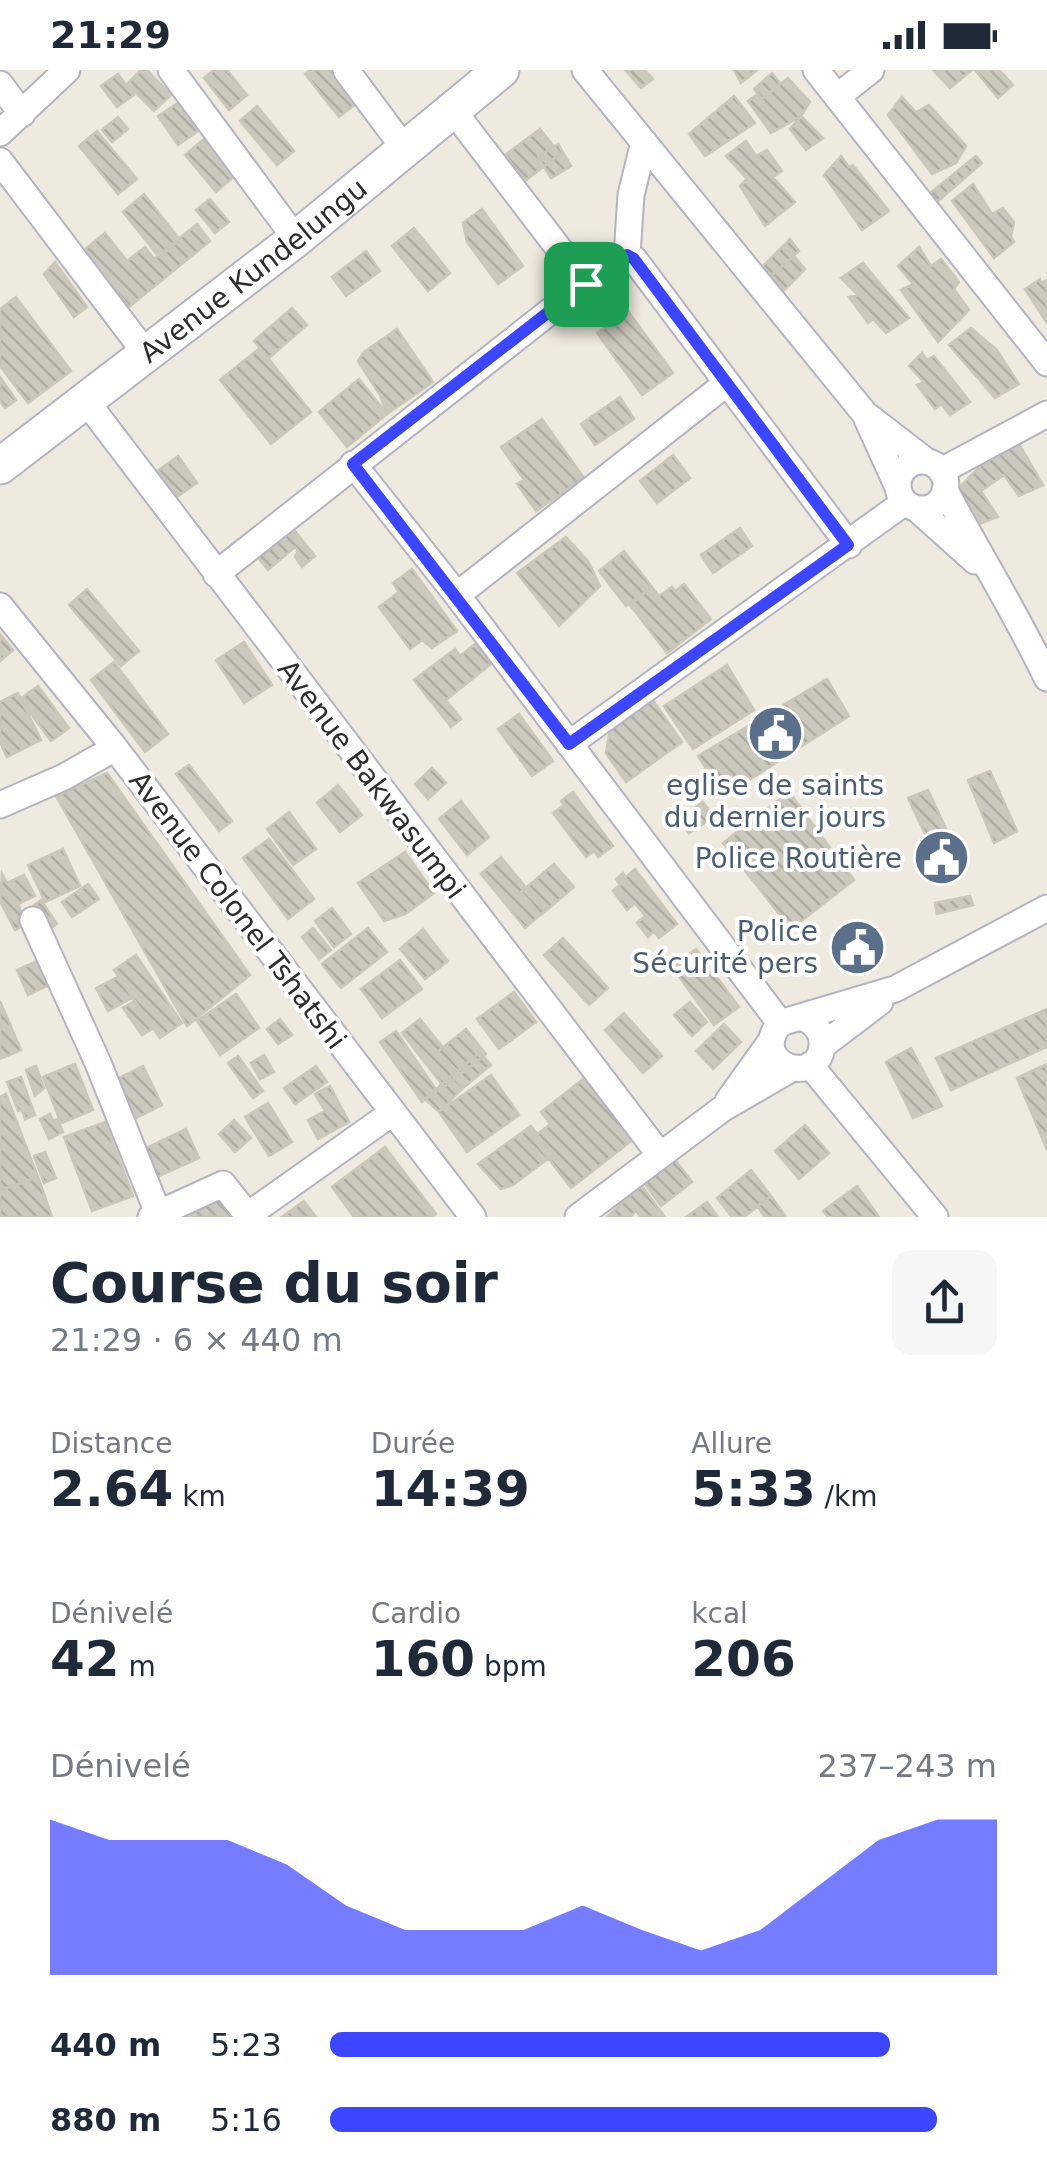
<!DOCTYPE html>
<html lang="fr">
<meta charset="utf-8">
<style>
:root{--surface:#fff;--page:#f6f6f7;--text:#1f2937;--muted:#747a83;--accent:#3c46ff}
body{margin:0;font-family:"DejaVu Sans",sans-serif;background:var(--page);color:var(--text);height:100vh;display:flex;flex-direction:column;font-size:38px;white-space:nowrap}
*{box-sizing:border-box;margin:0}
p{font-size:32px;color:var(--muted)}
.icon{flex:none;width:55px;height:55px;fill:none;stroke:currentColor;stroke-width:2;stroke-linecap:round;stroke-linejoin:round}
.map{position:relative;height:1147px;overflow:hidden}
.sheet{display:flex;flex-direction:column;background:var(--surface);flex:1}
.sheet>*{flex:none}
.pin{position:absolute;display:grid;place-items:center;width:85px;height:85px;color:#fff;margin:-42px;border-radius:20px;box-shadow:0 5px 15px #0006}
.round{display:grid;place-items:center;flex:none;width:105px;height:105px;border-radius:20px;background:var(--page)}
.overview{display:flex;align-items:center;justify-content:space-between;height:170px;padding:0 50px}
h1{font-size:55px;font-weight:700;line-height:75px}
.metrics{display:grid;grid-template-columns:repeat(3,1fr);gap:15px;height:170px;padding:10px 50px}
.metrics div{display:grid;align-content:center}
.metrics b{font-size:50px;font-weight:700}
.metrics small{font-size:28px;font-weight:400}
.metrics p{font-size:28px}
.chart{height:280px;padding:20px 50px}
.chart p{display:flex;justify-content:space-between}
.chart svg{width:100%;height:180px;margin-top:10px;fill:var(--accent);opacity:.7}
ul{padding:0 50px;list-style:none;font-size:32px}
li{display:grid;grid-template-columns:160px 120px 1fr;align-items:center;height:75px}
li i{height:25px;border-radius:12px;background:var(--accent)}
.status{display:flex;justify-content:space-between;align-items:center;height:70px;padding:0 50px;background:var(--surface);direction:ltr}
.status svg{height:28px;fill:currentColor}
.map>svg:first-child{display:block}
</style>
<div class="status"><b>21:29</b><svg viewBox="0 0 49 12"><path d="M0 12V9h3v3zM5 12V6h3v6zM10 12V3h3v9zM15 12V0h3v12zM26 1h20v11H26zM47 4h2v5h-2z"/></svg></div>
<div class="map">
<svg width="1047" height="1147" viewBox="0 0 1047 1147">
<defs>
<pattern id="building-back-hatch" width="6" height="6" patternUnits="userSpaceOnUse" patternTransform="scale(2.5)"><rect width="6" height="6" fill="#cbc8bd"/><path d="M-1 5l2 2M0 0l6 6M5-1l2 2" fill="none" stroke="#afaca3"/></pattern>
</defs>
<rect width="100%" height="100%" fill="#efeadf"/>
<path fill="url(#building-back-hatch)" stroke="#cbc7b8" stroke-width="2.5" d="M141 0H147L171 25 154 41 127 14Z
M214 0H227L247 25 229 40 204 8Z
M310 0H332L358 32 339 47 305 4Z
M625 0H645L653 9 641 18Z
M734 0H757L741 13Z
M933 0H972L950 18Z
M975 0H999L1013 15 998 28Z
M772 3 780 13 762 29 754 19Z
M118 4 134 25 117 37 101 16Z
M788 8 810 32 801 46 771 63 748 31 758 24 762 29Z
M734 26 755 53 705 86 689 64Z
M902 27 916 42 929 35 966 76 956 93 932 104 888 45Z
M178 33 198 61 178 75 158 46Z
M257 36 294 81 277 95 240 51Z
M801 46 823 68 806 80 790 59Z
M118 47 128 59 112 72 102 60Z
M540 59 560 84 525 111 505 85Z
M97 61 137 109 118 124 79 76Z
M204 69 236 105 216 122 185 85Z
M746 71 756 86 767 80 782 101 773 107 795 132 765 156 740 116 747 109 726 86Z
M558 74 571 96 551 108 538 87Z
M841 86 849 97 853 95 889 141 862 160 824 105Z
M976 86 982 93 936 133 929 124Z
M973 114 992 144 1003 138 1014 152 1011 166 1014 172 994 188 952 131Z
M144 124 180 170 159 187 123 142Z
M210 129 229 152 215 163 196 140Z
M482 139 523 196 498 214 467 172 463 153Z
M197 154 210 171 129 237 83 181 105 163 127 191 145 177 154 189Z
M414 158 450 203 428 221 392 176Z
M790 169 799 181 771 206 762 197Z
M919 177 931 196 941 189 959 212 954 219 969 240 938 272 901 220 913 214 898 196Z
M366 181 380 201 346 226 332 207Z
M794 186 805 199 779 226 768 208Z
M55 192 87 237 74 247 44 204Z
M863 193 909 248 886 263 873 249 868 253 849 227 858 225 841 208Z
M1040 209 1041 213 1047 210V253L1025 219Z
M16 227 71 301 28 333 0 296V239Z
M292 238 307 255 269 288 254 271Z
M628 241 673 303 642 325 597 263Z
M971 258 997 280 1019 314 995 328 949 275Z
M397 259 433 312 387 344 380 325 358 291 364 282Z
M260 278 311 342 271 374 220 310Z
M922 283 927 290 934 286 970 332 950 345 941 334 935 339 917 315 924 312 909 296Z
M0 307 16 330 5 338 0 331Z
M359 309 387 344 347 377 319 342Z
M620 327 634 349 595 375 581 354Z
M542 349 584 408 536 441 517 414 524 410 501 377Z
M1019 374 1043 415 1019 426 1004 405 981 421 998 447 974 456 956 421 984 392Z
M673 385 690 408 657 433 640 411Z
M178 386 197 413 175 428 156 402Z
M291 456 315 486 302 497 295 487 298 481 295 477 268 500 256 485Z
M740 458 752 476 713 503 701 485Z
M566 467 588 491 600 516 559 556 517 503Z
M624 481 652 517 626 536 599 501Z
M412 499 457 561 432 578 422 570 410 579 379 537 399 522 393 513Z
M684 514 711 549 667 583 630 535 652 517 659 526 672 517 675 521Z
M87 519 139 581 121 596 69 535Z
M0 564 13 580 0 591Z
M244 572 272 615 244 633 216 590Z
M475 574 491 594 446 630 461 649 451 657 414 610 455 579 460 586Z
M114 592 168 664 145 682 91 610Z
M727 595 754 640 693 679 664 636Z
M827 609 849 646 724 726 698 686Z
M38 616 69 658 51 671 20 629Z
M647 622 682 672 626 712 606 683 612 647Z
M18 623 41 670 7 687 0 672V632Z
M519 644 553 691 532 706 498 659Z
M189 695 232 751 219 761 176 704Z
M432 698 446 713 428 729 415 714Z
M990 701 1017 761 994 773 968 710Z
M107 703 250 905 187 956 56 726Z
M338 715 362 745 340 762 317 733Z
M928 720 962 793 943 802 908 728Z
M573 722 613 776 598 787 594 781 586 787 553 743 564 735 561 731Z
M789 722 854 810 791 859 723 773Z
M461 731 489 767 467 785 439 749Z
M703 732 714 747 689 763 678 748Z
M289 742 316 779 293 795 267 759Z
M269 769 314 829 288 849 243 788Z
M63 779 80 816 45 832 28 795Z
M405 782 434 823 405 844 384 851 358 813Z
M501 787 545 841 525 858 481 804Z
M554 794 574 817 541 845 521 822Z
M635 799 677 854 659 868 654 861 648 867 637 853 645 846 635 833 627 840 613 821 620 815 616 809 623 803 626 807Z
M2 804 7 813 24 805 35 826 18 834 27 854 15 860 0 831Z
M88 814 99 829 72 847 62 832Z
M970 826 973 835 937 844 935 833Z
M41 830 57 854 49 860 33 836Z
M332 838 351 864 334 877 315 851Z
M313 858 331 880 319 889 302 867Z
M368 858 387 882 341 918 322 894Z
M423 859 448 891 425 909 400 879Z
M563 868 608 918 589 935 544 885Z
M696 879 739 937 714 955 672 897Z
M136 885 182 953 160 968 114 900Z
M42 889 53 913 28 925 17 900Z
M400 890 422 919 382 948 361 919Z
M120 906 132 928 108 941 96 918Z
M514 922 536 952 499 979 477 949Z
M236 924 259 958 220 985 197 951Z
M0 931 21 980 0 989Z
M133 932 152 959 142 965 123 938Z
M690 932 707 952 692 966 674 945Z
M1047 939V977L951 1020 936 988Z
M624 943 662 986 643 1003 605 960Z
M280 949 292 965 278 974 267 959Z
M420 949 463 1002 444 1017 402 963Z
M724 954 741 972 713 999 696 981Z
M466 959 486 984 456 1008 436 983Z
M396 961 437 1021 422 1032 380 972Z
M911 978 942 1036 913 1048 886 992Z
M480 982 491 995 463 1018 452 1005Z
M264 985 274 1002 260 1009 251 993Z
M238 986 263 1021 253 1028 228 993Z
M75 994 93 1040 61 1053 43 1007Z
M1047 994V1080L1017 1008Z
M36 996 44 1018 35 1026 26 1000Z
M143 996 162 1035 134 1049 115 1010Z
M316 996 327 1012 295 1034 284 1018Z
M452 1005 463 1018 439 1042 425 1029Z
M491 1005 519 1045 467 1082 439 1042Z
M587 1006 635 1068 571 1118 533 1068 550 1054 541 1042Z
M21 1007 35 1045 25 1049 22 1040 18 1041 7 1012Z
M330 1016 349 1052 318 1069 308 1050 325 1041 315 1024Z
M6 1024 38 1107 0 1121V1027Z
M268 1033 292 1072 269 1086 245 1047Z
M50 1044 53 1051 57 1049 63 1062 49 1069 40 1049Z
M234 1050 251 1068 235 1082 219 1064Z
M105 1052 133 1126 92 1141 64 1067Z
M805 1055 829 1083 799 1109 775 1081Z
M531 1056 553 1085 513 1115 501 1119 478 1094Z
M186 1059 199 1088 155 1108 142 1080Z
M385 1077 436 1144 432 1147H354L332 1117Z
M45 1082 56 1108 44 1113 34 1086Z
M673 1087 692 1112 661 1136 642 1110Z
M751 1100 771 1126 744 1147H732L717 1128Z
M38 1107 52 1147H0V1120Z
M641 1115 665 1147H640L636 1140 631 1147H607Z
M857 1116 879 1147H828L823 1141Z
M222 1117 237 1147H179Z
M771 1126 786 1147H765L757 1136Z
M304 1131 316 1147H282Z
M707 1132 718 1147H686Z"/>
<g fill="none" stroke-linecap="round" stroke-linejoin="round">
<defs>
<path id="street" d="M171 0 296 169
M346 0 404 78
M585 0 865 344 926 391
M816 0 1047 293
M0 14 22 44
M837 27 871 0
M452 39 586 214
M0 63 67 0
M0 91 147 285
M627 185 634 189 849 475
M627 185 631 125 644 72
M86 331 660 1085
M867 349 897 415
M898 415a24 24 0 1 1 48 0a24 24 0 1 1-48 0Z
M353 394 457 525 780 953
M941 401 1047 344
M945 420C978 483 1016 543 1047 608
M917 439 975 491
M216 504 613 192 627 185
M457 525 727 313
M0 536 115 678 473 1147
M569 674 905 432
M0 735 64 707 115 678
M33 850 98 993 158 1143
M805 948C814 954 822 960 822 973 822 1019 746 996 780 953L895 919 1047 838
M822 976 880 932
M810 995 935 1147
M728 1031 771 971
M248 1145 392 1043
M151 1147 223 1114 249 1147
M578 1147 722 1039 791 999"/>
<g id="secondary">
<path id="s1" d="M0 396 296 169 501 0"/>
</g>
</defs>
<use href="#street" stroke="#b3b3c1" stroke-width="29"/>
<use href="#secondary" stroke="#b3b3c1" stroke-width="39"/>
<use href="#street" stroke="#fff" stroke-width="25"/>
<use href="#secondary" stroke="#fff" stroke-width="35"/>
</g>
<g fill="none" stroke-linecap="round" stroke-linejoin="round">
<defs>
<path id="route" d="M627 185 634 189 848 475 569 674 353 394 613 192Z"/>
</defs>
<use href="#route" stroke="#fff" stroke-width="20"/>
<use href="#route" stroke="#3c46ff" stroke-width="12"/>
</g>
<defs>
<symbol id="civic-disc" viewBox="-11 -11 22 22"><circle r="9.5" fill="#5c6f8a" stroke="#fff"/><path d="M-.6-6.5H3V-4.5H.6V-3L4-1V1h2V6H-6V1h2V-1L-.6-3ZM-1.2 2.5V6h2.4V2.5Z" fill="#fff"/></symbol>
</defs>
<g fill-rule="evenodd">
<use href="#civic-disc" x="744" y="632" width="63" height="63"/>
<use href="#civic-disc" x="910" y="756" width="63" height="63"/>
<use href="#civic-disc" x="826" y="846" width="63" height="63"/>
</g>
<g text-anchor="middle" stroke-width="8" stroke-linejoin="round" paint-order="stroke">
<g font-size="28" fill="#2d2d2d" stroke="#fff">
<text dy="10" stroke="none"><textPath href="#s1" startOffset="320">Avenue Kundelungu</textPath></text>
<text transform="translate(372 709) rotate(53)" y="10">Avenue Bakwasumpi</text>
<text transform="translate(238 840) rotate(53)" y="10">Avenue Colonel Tshatshi</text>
</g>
<g font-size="28" fill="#4e5e75" stroke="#fff" text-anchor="end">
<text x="775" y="725" text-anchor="middle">eglise de saints<tspan x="775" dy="32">du dernier jours</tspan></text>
<text x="902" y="798">Police Routière</text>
<text x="818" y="871">Police<tspan x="818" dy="32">Sécurité pers</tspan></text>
</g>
</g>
</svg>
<div class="pin" style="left:586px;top:214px;background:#1e9e55"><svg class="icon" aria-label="arrive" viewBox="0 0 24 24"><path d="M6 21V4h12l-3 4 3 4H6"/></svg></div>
</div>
<section class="sheet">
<div class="overview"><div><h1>Course du soir</h1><p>21:29 · 6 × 440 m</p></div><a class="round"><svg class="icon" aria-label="share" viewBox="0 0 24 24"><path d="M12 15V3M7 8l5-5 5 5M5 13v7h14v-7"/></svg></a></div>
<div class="metrics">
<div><p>Distance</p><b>2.64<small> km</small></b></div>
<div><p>Durée</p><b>14:39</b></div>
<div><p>Allure</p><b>5:33<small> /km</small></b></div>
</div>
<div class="metrics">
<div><p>Dénivelé</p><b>42<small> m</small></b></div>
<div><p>Cardio</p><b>160<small> bpm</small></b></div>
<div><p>kcal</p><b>206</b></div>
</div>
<div class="chart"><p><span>Dénivelé</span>237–243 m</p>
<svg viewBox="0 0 160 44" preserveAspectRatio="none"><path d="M0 44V6L10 11L20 11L30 11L40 17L50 27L60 33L70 33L80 33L90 27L100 33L110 38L120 33L130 22L140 11L150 6L160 6V44z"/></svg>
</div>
<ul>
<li><b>440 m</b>5:23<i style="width:84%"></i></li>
<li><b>880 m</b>5:16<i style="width:91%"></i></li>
</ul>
</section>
